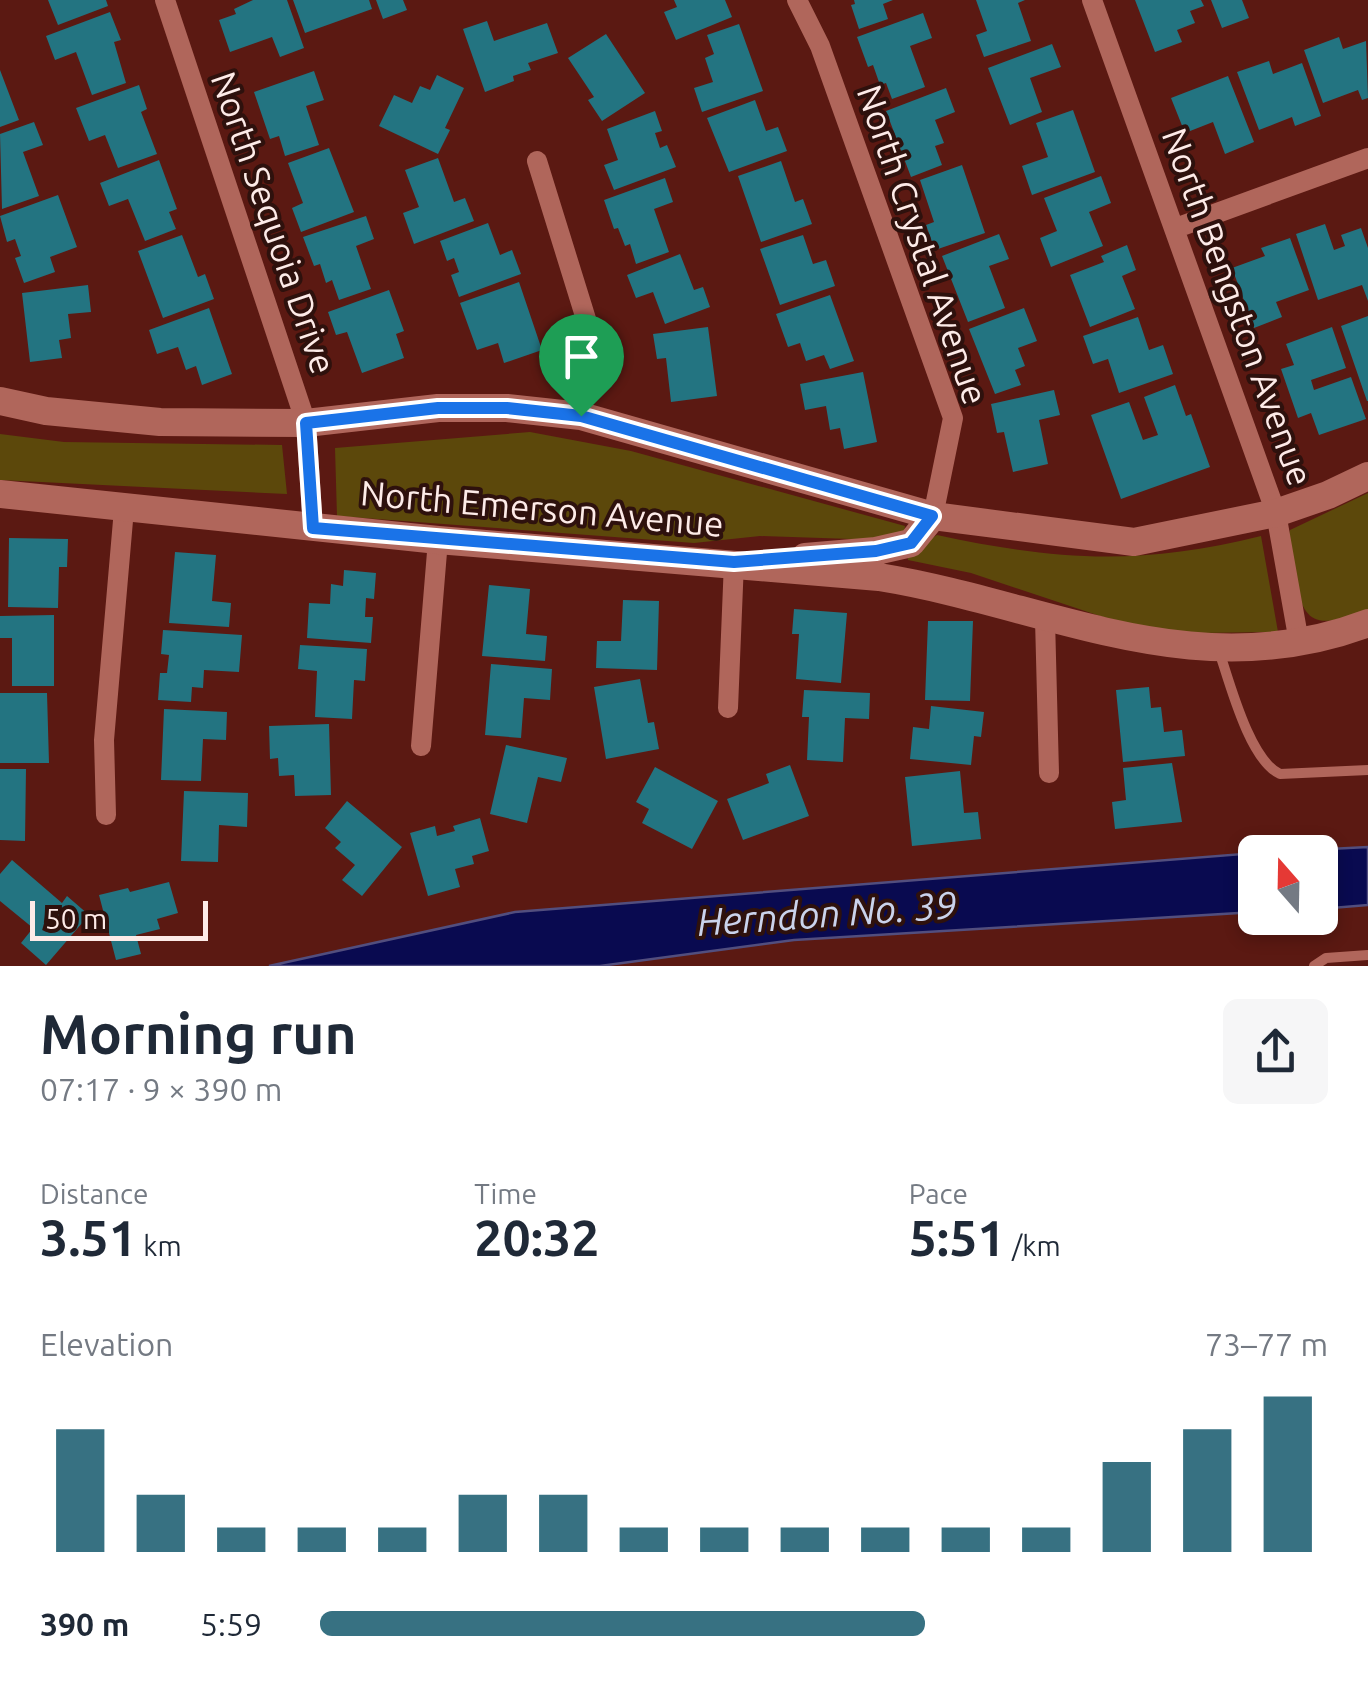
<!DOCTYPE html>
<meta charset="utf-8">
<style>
:root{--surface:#fff;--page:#f6f6f7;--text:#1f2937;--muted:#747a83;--accent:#377182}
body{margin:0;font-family:Ubuntu,sans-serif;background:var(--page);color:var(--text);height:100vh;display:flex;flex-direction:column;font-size:38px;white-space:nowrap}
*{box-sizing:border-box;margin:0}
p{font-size:32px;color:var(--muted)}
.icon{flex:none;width:55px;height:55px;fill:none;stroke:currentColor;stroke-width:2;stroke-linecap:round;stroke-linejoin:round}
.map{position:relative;height:966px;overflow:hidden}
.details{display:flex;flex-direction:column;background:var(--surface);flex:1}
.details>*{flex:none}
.needle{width:65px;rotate:340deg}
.tools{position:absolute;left:1238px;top:835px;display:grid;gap:20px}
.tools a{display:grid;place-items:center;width:100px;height:100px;border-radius:15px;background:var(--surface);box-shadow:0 5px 15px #0003;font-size:50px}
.scale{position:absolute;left:30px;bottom:25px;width:178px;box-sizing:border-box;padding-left:10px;border:5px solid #fdebe8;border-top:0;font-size:28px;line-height:35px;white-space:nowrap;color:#fdebe8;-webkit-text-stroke:8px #2e110d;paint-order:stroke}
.pin{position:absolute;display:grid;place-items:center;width:85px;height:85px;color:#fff;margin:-102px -42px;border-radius:50% 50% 50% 0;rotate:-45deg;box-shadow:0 0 10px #0007}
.pin .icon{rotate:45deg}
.round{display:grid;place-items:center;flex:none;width:105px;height:105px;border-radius:15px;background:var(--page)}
.overview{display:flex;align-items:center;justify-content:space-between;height:170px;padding:0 40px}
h1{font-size:55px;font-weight:700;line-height:75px}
.metrics{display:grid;grid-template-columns:repeat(3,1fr);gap:15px;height:170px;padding:10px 40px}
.metrics div{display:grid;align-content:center}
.metrics b{font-size:50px;font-weight:700}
.metrics small{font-size:28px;font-weight:400}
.metrics p{font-size:28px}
.chart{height:280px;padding:20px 40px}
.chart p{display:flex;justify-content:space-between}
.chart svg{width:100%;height:180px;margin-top:10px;stroke:var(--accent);stroke-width:6}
ul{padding:0 40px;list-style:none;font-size:32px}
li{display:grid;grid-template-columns:160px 120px 1fr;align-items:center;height:75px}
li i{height:25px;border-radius:12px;background:var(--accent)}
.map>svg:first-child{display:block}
</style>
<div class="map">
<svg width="1368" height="966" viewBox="0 0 1368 966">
<rect width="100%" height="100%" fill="#5b1912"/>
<path fill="#5c480b" d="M530 432 631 451 905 526 904 532 881 540 760 536 694 543 337 516 335 448Z
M0 434 64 442 282 445 287 494 0 480Z
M1368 493V610C1321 626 1305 631 1294 577 1291 561 1286 546 1290 530Z
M937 535C1058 561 1140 566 1261 536L1278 632 1200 633 1154 629 1103 617 971 573 908 560 907 553Z"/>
<path fill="#090a50" stroke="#524e7e" stroke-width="2.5" d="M1368 847V905L1320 909V852H1271Z
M1255 853V912L794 940 600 966H269L515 912Z"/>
<path fill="#237481" d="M48 0H106L108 6 58 25Z
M253 0H287L304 48 280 57 272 37 230 52 219 20 236 14 234 9Z
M293 0H369L372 9 305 33Z
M376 0H403L407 10 383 19Z
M674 0H725L732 17 676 40 664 12 677 7Z
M854 0H893L883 4 888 19 859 29 851 5 855 4Z
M976 0H1025L1018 3 1031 41 984 57 976 35 987 31Z
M1135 0H1201L1204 6 1190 11 1195 23 1177 30 1182 42 1155 52Z
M1211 0H1242L1249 18 1222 28Z
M110 12 121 40 114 42 126 83 92 95 76 52 55 60 46 36Z
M923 13 932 38 910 46 925 87 892 99 886 83 880 85 873 65 868 67 857 37Z
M487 21 494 41 547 23 558 53 528 63 531 70 513 76 514 81 485 92 463 29Z
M739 24 763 91 702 112 694 88 713 82 705 58 714 54 707 35Z
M606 34 645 93 602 121 588 100 594 97 568 58Z
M1339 37 1343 49 1366 41 1368 98 1362 100 1358 90 1323 103 1304 50Z
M1052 44 1061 67 1030 78 1042 112 1010 125 988 68Z
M1269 61 1273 74 1302 63 1321 116 1295 126 1292 117 1259 130 1237 72Z
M0 70 19 120 0 127Z
M314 71 324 100 306 106 319 145 285 156 279 136 270 139 254 92Z
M437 75 464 88 445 128 450 130 438 154 379 126 394 95 412 103 420 86 430 90Z
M1228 76 1254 142 1225 154 1213 122 1185 133 1171 98Z
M139 85 147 109 141 112 157 154 118 168 105 135 89 141 76 108Z
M946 88 955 112 935 120 944 143 935 146 942 165 911 177 886 111Z
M755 100 766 131 778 127 787 151 729 172 707 118Z
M1073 110 1095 172 1032 195 1022 166 1048 157 1036 123Z
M655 111 662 131 655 133 660 148 667 145 676 167 614 190 604 165 618 160 607 129Z
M34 122 43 145 23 152 39 196 2 209 0 134Z
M329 148 354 212 301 232 292 208 303 203 288 163Z
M438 158 454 202 465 198 474 221 414 244 403 213 419 207 405 170Z
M159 160 177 209 169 212 176 229 145 241 128 199 109 206 100 183Z
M781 161 795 202 803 199 812 224 761 242 738 176Z
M962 165 985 233 935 250 926 225 934 222 920 180Z
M1101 176 1111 203 1089 212 1103 246 1051 267 1040 238 1057 231 1044 198Z
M665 178 673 202 654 209 669 252 636 264 630 244 625 246 618 228 614 229 604 200Z
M58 195 77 247 50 257 55 272 24 283 15 258 21 256 15 239 7 242 0 216Z
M366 216 374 239 356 246 371 289 339 300 332 280 326 283 320 264 314 266 303 237Z
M488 223 500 255 512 250 521 274 459 297 451 275 459 272 454 258 447 261 440 241Z
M1325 224 1334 250 1345 246 1341 235 1361 228 1368 248V301L1362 285 1318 300 1296 234Z
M999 234 1009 259 989 266 1005 308 968 322 942 256Z
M182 235 198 277 205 274 214 299 163 318 138 251Z
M803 235 813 264 826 260 835 286 780 305 760 249Z
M1290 238 1309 290 1276 302 1282 317 1254 328 1232 268 1265 256 1261 248Z
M1127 245 1136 270 1122 276 1135 309 1090 327 1070 275 1104 262 1101 256Z
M680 254 694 290 703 287 710 307 665 324 653 292 636 298 627 275Z
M519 282 542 350 504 363 498 343 477 350 460 303Z
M88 285 91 312 68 314 71 338 59 340 62 358 30 362 22 293Z
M389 290 404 331 396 334 404 358 362 373 347 332 336 335 328 312Z
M830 295 854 361 830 369 824 355 806 361 800 343 788 347 776 314Z
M209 308 232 374 202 385 196 366 186 370 178 347 157 354 149 330Z
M1024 308 1037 341 1018 348 1025 366 1015 370 1021 385 995 394 969 329Z
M1368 316V401H1367L1341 326Z
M1138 317 1149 350 1163 345 1173 374 1119 393 1108 359 1093 364 1083 336Z
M708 327 717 396 671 402 666 358 657 359 653 334Z
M1332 327 1346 368 1311 380 1314 390 1351 377 1366 419 1319 435 1311 413 1298 418 1281 369 1294 365 1286 344Z
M863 372 877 442 844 449 840 428 830 430 826 406 805 410 800 384Z
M1175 385 1186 416 1191 414 1210 467 1121 499 1091 415 1129 402 1143 440 1158 435 1144 397Z
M1054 390 1060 415 1039 420 1048 464 1013 472 1004 432 997 433 991 404Z
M9 538 68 539 67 567H59L58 608 8 607Z
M175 552 216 555 212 601 231 603 229 627 169 623Z
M344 570 376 573 374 599 366 598 365 617H373L371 643 307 638 309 603 330 604 331 584 343 586Z
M489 585 530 589 526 634 547 636 545 661 482 656Z
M623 600 659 601 657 670 596 668 597 641H621Z
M794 609 847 613 841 683 796 679 799 634H792Z
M54 615V686H12V638H0V616Z
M928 621H973L970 701 925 700Z
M163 630 242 635 239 672 204 670 203 688 192 687 191 702 158 700 160 673H167L169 655 161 654Z
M300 645 367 649 365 681 354 680 352 719 315 717 317 671 298 669Z
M491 664 552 669 550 700 524 698 521 738 485 735Z
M640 679 648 723 654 722 659 749 606 759 594 687Z
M1149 687 1151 708 1161 707 1164 732 1182 730 1185 756 1123 762 1116 690Z
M804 690 870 693 869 719 845 718 843 762 807 760 809 717H802Z
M0 693H47L49 763H0Z
M931 706 984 712 981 737 974 736 971 765 910 759 913 727 929 729Z
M164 709 227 712 226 740 203 739 201 781 161 780Z
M329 724 331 795 295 796 294 775 279 776 278 758 270 759 269 726Z
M506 745 567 758 561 782 538 777 527 823 490 814Z
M1172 763 1182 822 1115 829 1112 802 1126 800 1123 768Z
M790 765 809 816 743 840 727 799 769 783 766 774Z
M655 767 718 801 692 849 642 823 649 809 636 802Z
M0 769H26L25 841 0 840Z
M960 771 964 813 978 812 981 839 912 846 905 777Z
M184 791 248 793 247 827 219 825 218 862 181 861Z
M347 801 402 847 362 896 342 880 355 865 335 848 341 842 325 828Z
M480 818 489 851 472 856 474 864 455 869 460 887 428 896 410 833 435 826 437 836 455 831 453 826Z
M12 860 62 903 67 896 89 915 46 965 21 943 33 928 0 901V874Z
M169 882 178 913 157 919 160 929 136 935 141 954 116 960 99 895 128 888 130 892Z"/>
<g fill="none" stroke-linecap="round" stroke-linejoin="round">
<path stroke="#b0665b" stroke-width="10" d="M1218 648C1229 680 1249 760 1280 774L1368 770
M1314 966 1326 958 1368 955"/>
<path stroke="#b0665b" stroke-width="20" d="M165 0 306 423 313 528
M797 0 820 46 953 418 933 516
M1092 0 1276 513 1299 642
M537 161 586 319V363L581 416
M1176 228 1368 158
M1045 619 1049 773
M728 708 734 562
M421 746 438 540
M106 815 104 740 124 509"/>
<path stroke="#b0665b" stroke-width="28" d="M0 401 46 411 160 422 306 423 438 408H507L581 416 933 516 1134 542 1276 513 1328 495 1368 476
M0 494 438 540 879 577C1047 604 1194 689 1368 623
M805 557 876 551 911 543 933 516"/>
</g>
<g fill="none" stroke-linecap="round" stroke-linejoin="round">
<defs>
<path id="route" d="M438 408H507L581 416 932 516 911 543 876 551 734 562 313 528 306 423Z"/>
</defs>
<use href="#route" stroke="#fff" stroke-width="20"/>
<use href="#route" stroke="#1a73e8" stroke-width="12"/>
</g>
<g text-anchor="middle" stroke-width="8" stroke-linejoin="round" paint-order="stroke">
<g font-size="35" fill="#fdebe8" stroke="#2e110d">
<text transform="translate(273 223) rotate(71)" y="12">North Sequoia Drive</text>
<text transform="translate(922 245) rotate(71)" y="12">North Crystal Avenue</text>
<text transform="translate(1237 307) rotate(70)" y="12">North Bengston Avenue</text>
<text transform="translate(542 509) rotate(5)" y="12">North Emerson Avenue</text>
</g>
<g font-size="38" font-style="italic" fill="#cad3ec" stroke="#2e110d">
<text transform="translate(827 914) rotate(-4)" y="13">Herndon No. 39</text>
</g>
</g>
</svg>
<div class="tools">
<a><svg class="needle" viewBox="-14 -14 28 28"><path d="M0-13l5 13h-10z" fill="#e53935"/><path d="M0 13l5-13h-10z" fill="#747a83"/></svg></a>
</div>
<div class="scale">50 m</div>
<div class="pin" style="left:581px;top:416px;background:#1e9e55"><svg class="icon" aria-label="arrive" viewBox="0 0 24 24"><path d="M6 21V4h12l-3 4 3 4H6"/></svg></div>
</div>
<section class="details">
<div class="overview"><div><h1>Morning run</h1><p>07:17 · 9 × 390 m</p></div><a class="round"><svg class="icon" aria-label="share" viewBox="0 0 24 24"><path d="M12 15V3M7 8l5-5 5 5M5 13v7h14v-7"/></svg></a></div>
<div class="metrics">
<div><p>Distance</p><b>3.51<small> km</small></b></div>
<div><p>Time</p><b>20:32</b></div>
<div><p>Pace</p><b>5:51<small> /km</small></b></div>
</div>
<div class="chart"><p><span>Elevation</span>73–77 m</p>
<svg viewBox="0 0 160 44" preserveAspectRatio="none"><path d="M5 44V14M15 44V30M25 44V38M35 44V38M45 44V38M55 44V30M65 44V30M75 44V38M85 44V38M95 44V38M105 44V38M115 44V38M125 44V38M135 44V22M145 44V14M155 44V6"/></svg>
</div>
<ul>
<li><b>390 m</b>5:59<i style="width:60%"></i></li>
</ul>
</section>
